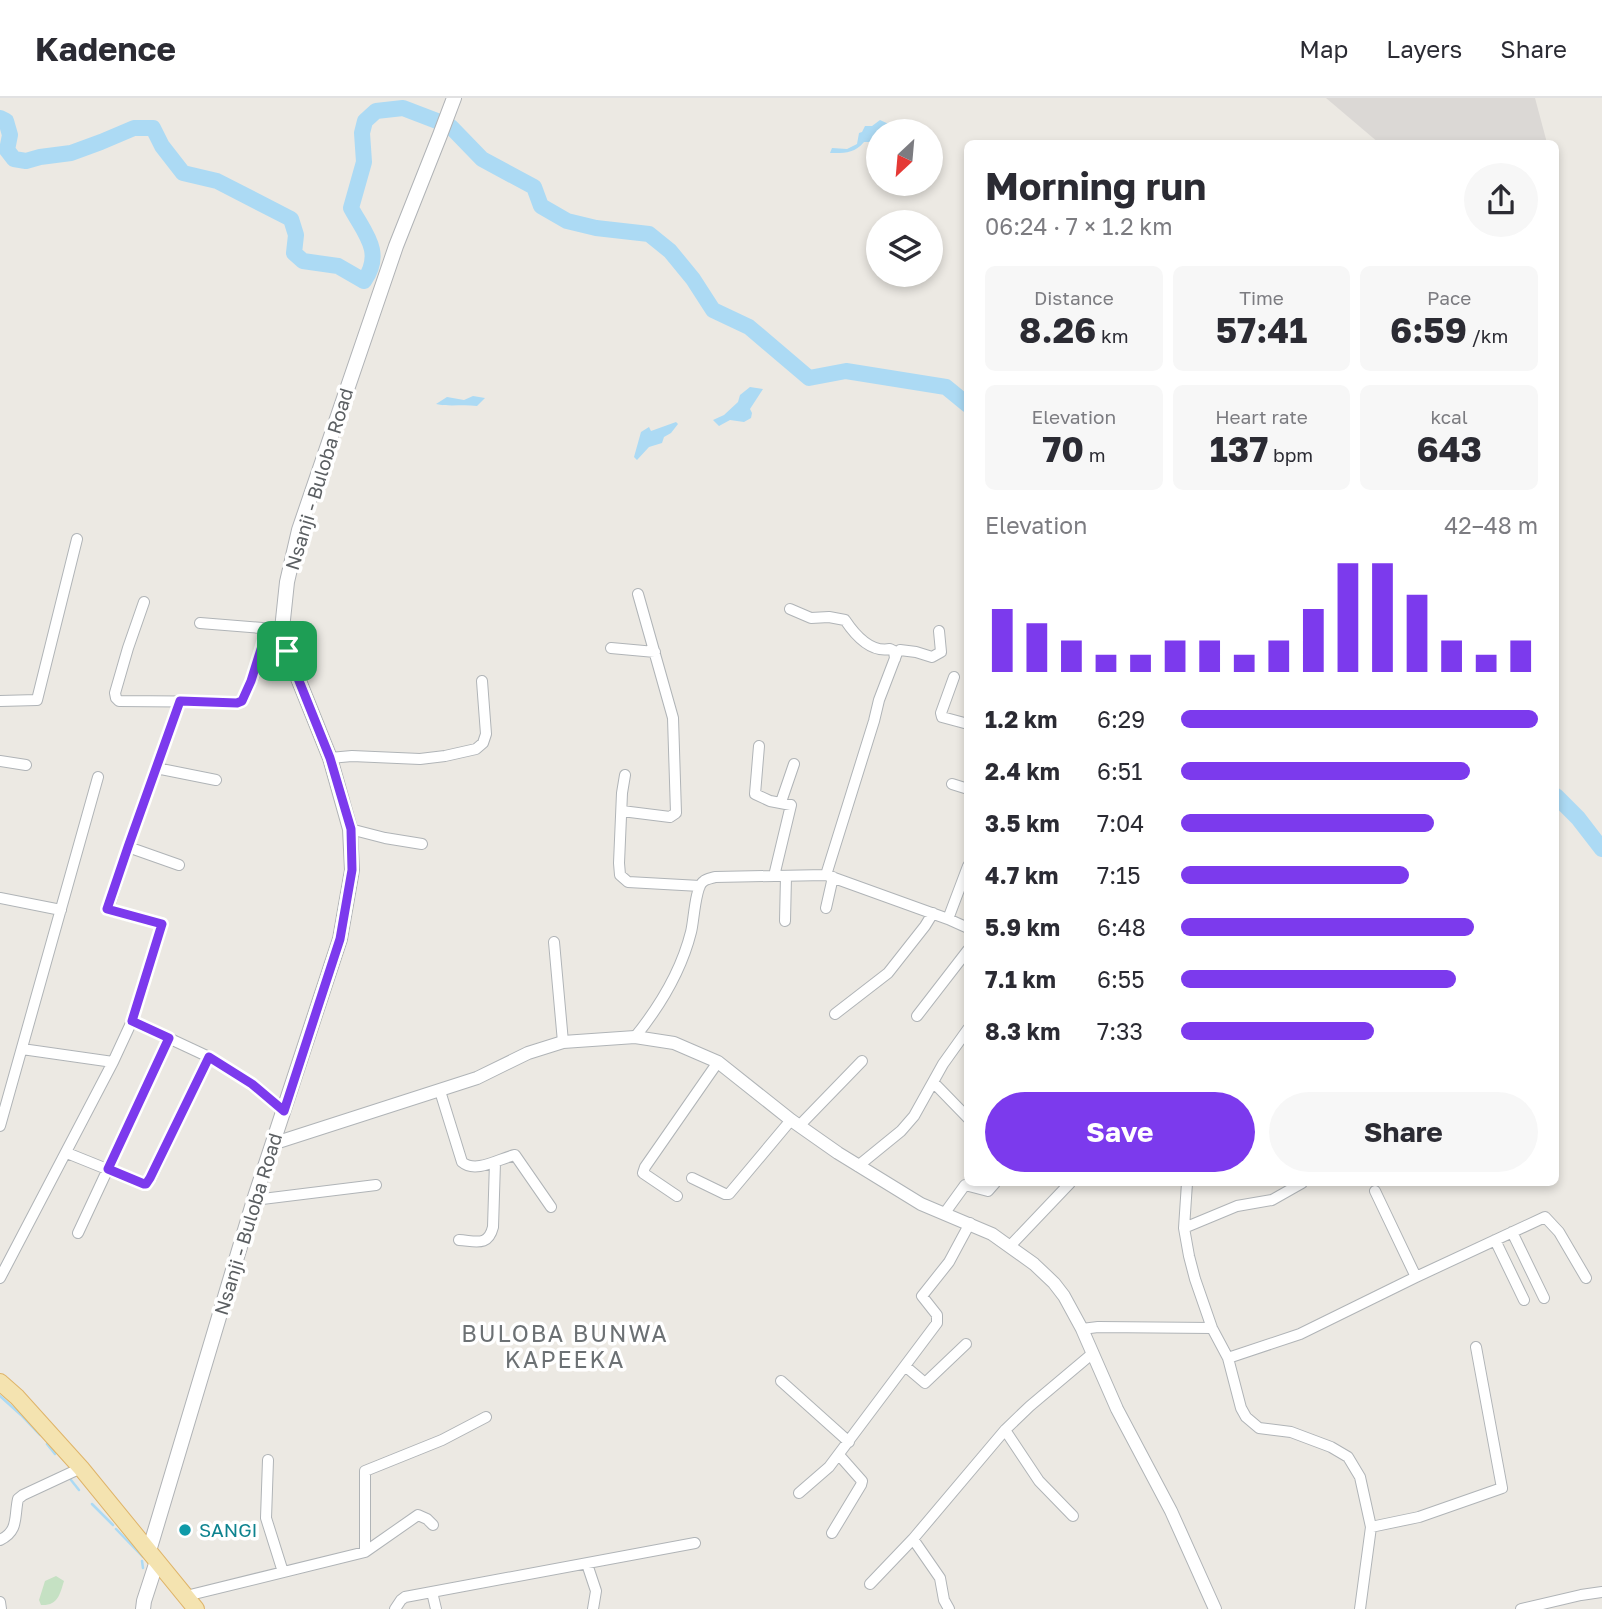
<!DOCTYPE html>
<meta charset="utf-8">
<style>
:root{--surface:#fff;--page:#f7f7f7;--text:#2b2b33;--muted:#7c7c81;--line:#e1e1e2;--accent:#7c3aed}
body{margin:0;font-family:"Golos Text",sans-serif;background:var(--page);color:var(--text);height:100vh;display:flex;flex-direction:column;font-size:26px;white-space:nowrap}
*{box-sizing:border-box;margin:0}
p{font-size:23px;color:var(--muted)}
.icon{flex:none;width:38px;height:38px;fill:none;stroke:currentColor;stroke-width:2;stroke-linecap:round;stroke-linejoin:round}
.map{position:relative;flex:1;overflow:hidden}
.side{position:absolute;left:964px;top:42px;width:595px;height:1046px;display:flex;flex-direction:column;background:var(--surface);border-radius:10px;box-shadow:0 4px 10px #0003}
.side>*{flex:none}
.needle{width:46px;rotate:206deg}
.controls{position:absolute;left:866px;top:21px;display:grid;gap:14px}
.controls a{display:grid;place-items:center;width:77px;height:77px;border-radius:50%;background:var(--surface);box-shadow:0 4px 10px #0003;font-size:35px}
.pin{position:absolute;display:grid;place-items:center;width:60px;height:60px;color:#fff;margin:-30px;border-radius:14px;box-shadow:0 4px 10px #0006}
.round{display:grid;place-items:center;flex:none;width:74px;height:74px;border-radius:37px;background:var(--page)}
.summary{display:flex;align-items:center;justify-content:space-between;height:119px;padding:0 21px}
h1{font-size:38px;font-weight:700;line-height:52px}
.figures{display:grid;grid-template-columns:repeat(3,1fr);gap:10px;height:119px;padding:7px 21px}
.figures div{display:grid;align-content:center;border-radius:10px;background:var(--page);text-align:center}
.figures b{font-size:35px;font-weight:700}
.figures small{font-size:19px;font-weight:400}
.figures p{font-size:19px}
.chart{height:196px;padding:14px 21px}
.chart p{display:flex;justify-content:space-between}
.chart svg{width:100%;height:126px;margin-top:7px;stroke:var(--accent);stroke-width:6}
.action{display:flex;gap:14px;margin-top:auto;padding:14px 21px}
.action a{flex:1;height:80px;border-radius:42px;background:var(--accent);color:#fff;font-size:28px;font-weight:700;line-height:80px;text-align:center}
.action a+a{background:var(--page);color:var(--text)}
ul{padding:0 21px;list-style:none;font-size:23px}
li{display:grid;grid-template-columns:112px 84px 1fr;align-items:center;height:52px}
li i{height:18px;border-radius:9px;background:var(--accent)}
header{display:flex;align-items:center;gap:42px;box-sizing:border-box;height:98px;padding:0 35px;background:var(--surface);border-bottom:2px solid var(--line)}
header strong{font-size:33px}
nav{display:flex;gap:38px;margin-inline-start:auto;font-size:24px}
.map>svg:first-child{display:block}
</style>
<header>
<strong>Kadence</strong>
<nav><a>Map</a><a>Layers</a><a>Share</a></nav>
</header>
<div class="map">
<svg width="1602" height="1511" viewBox="0 0 1602 1511">
<rect width="100%" height="100%" fill="#ece9e3"/>
<path fill="#dbd8d5" d="M1326 0H1535L1547 45H1379Z"/>
<path fill="#c5e1c3" d="M56 1478 64 1483C60 1496 58 1508 41 1507L39 1502 45 1483Z"/>
<path fill="#acdaf4" d="M880 22 893 28 887 33H878V36L874 38 871 44H864C854 56 844 55 830 55L832 50 847 51 857 46 859 35 862 34 865 28H872Z
M750 289 763 291 750 311 752 315 751 320 744 324 730 322 719 328 713 322 724 317 738 304 740 297Z
M473 298 485 300 477 308C463 306 450 309 436 306L447 299 464 302Z
M676 324 678 326 671 335 664 339 662 345 649 349 637 362 634 359 641 334 649 329 651 333Z"/>
<g fill="none" stroke-linecap="round" stroke-linejoin="round">
<path stroke="#acdaf4" stroke-width="2.5" d="M0 1298 21 1317 40 1337
M47 1346 55 1356
M71 1382 79 1392
M92 1406 113 1427
M116 1431 143 1459
M142 1463 143 1470"/>
<path stroke="#acdaf4" stroke-width="16" d="M0 20 6 23 10 37 7 52 14 61 26 63 40 59 71 55 101 44 134 30H153L162 48 183 75 217 83 291 121 296 137 294 155 303 163 338 168 364 183C384 154 365 136 351 110L364 64 362 35 365 23 376 13 403 10 437 23 451 29 482 61 534 89 541 108 567 123 596 130 649 136 670 153 693 181 713 212 749 229 809 280 846 273 946 289 968 307
M1556 698 1578 720 1602 751"/>
<defs>
<path id="minor" d="M144 504 128 550 115 595 116 600 119 603 240 604C254 588 261 553 267 532
M790 511 811 520 829 519 845 522C855 537 870 555 890 551L894 553 895 561
M200 525 274 531
M611 550 655 554
M954 579 941 615 942 619 968 626
M0 603 37 602 77 441
M759 648 755 696 770 703 791 707 774 778
M330 660 352 658 420 661 445 658 476 651 483 645 486 636 482 583
M0 663 26 667
M156 670 216 682
M625 677 622 695 619 765 620 777 628 784 700 788
M952 686 968 691
M781 704 794 666
M622 713 670 719 676 715 673 620 638 496
M350 731 385 740 422 746
M128 749 179 767
M826 777 874 623 879 602 897 555 900 552 916 554 932 559 941 554 939 533
M0 800 61 812
M826 810 833 779
M948 821 968 768
M785 823 786 778
M554 844 563 944
M835 916 888 875 925 828 933 815
M917 918 968 852
M132 923 209 959 252 986 284 1013
M635 939C660 908 681 874 691 834 694 823 695 788 704 783 706 781 712 780 715 779L826 777 948 821 968 830
M22 951 113 964
M933 984 968 1020
M440 993 462 1064C476 1076 500 1060 515 1057L551 1109
M0 1028 98 679
M799 1028 862 963
M67 1055 144 1086 151 1080 209 959
M858 1068 901 1033 914 1018 943 966 968 931
M692 1080 725 1096H729L791 1022
M1187 1085 1184 1130 1189 1158 1195 1181 1212 1230 1228 1260 1241 1310 1246 1319 1259 1330 1291 1334 1331 1349 1348 1359 1360 1379 1371 1429 1360 1511
M1375 1093 1416 1179
M677 1098 643 1075 645 1069 718 964
M254 1102 376 1087
M944 1116 965 1087 988 1093 995 1085
M1184 1130 1237 1108 1272 1102 1302 1085
M1512 1134 1544 1200
M78 1135 169 940
M459 1142C476 1143 488 1149 493 1129L495 1064
M1495 1142 1524 1202
M1010 1148 1070 1085
M0 1180 113 964 132 923 162 826 108 812 128 749 180 603
M1082 1231 1098 1229 1212 1230
M1228 1260 1300 1236 1416 1179 1545 1119 1559 1134 1586 1180
M905 1268 925 1285 966 1246
M781 1283 849 1344
M1005 1332 1039 1383 1073 1418
M268 1362 266 1420 283 1474
M799 1395 829 1369 937 1225V1217L922 1198 949 1164 970 1125
M1371 1429 1419 1419 1502 1390 1476 1249
M832 1435 861 1387 862 1383 839 1357
M913 1441 940 1480 944 1502 949 1511
M0 1442C19 1433 14 1419 18 1401L23 1397 81 1370
M365 1454V1373L442 1342 486 1319
M587 1466 596 1493 593 1511
M870 1486 913 1441 1005 1332 1030 1308 1093 1255
M432 1494 436 1511
M186 1498 365 1454 418 1417 427 1421 433 1427
M0 1504 1 1511
M395 1511 401 1502 405 1499 695 1445
M1521 1511 1581 1497 1602 1494"/>
<path id="tertiary" d="M272 1046 477 980 528 955 563 944 635 939 674 945 718 964 791 1022 838 1055 921 1106 992 1136 1034 1166 1054 1185 1064 1198 1082 1231 1117 1311 1171 1413 1215 1511"/>
<path id="secondary" d="M149 1453 254 1102 340 841 352 772 350 731 330 660 287 553 282 531 287 484 299 432 396 148 440 37 454 0
M143 1511 144 1503 157 1463"/>
<path id="primary" d="M0 1284 17 1299 81 1370 196 1511"/>
</defs>
<use href="#minor" stroke="#b0b4b7" stroke-width="12"/>
<use href="#tertiary" stroke="#b0b4b7" stroke-width="14"/>
<use href="#secondary" stroke="#b0b3b6" stroke-width="16"/>
<use href="#primary" stroke="#dfb469" stroke-width="18"/>
<use href="#minor" stroke="#fff" stroke-width="10"/>
<use href="#tertiary" stroke="#fff" stroke-width="12"/>
<use href="#secondary" stroke="#fff" stroke-width="14"/>
<use href="#primary" stroke="#f4e3b0" stroke-width="16"/>
</g>
<g fill="none" stroke-linecap="round" stroke-linejoin="round">
<defs>
<path id="route" d="M282 531 287 553 330 660 351 731 352 772 340 841 284 1013 252 986 209 959 150 1080 146 1086H144L108 1071 169 940 132 923 162 826 107 811 128 749 180 603 237 605 242 603 251 583 267 532Z"/>
</defs>
<use href="#route" stroke="#fff" stroke-width="14"/>
<use href="#route" stroke="#7c3aed" stroke-width="9"/>
</g>
<circle fill="#0f9aa8" stroke="#fff" stroke-width="2.5" cx="185" cy="1432" r="7"/>
<g text-anchor="middle" stroke-width="7" stroke-linejoin="round" paint-order="stroke">
<g font-size="19" fill="#5b5f62" stroke="#fff">
<text transform="translate(319 381) rotate(-73)" y="7">Nsanji - Buloba Road</text>
<text transform="translate(248 1126) rotate(-73)" y="7">Nsanji - Buloba Road</text>
</g>
<g font-size="19" fill="#0d838f" stroke="#fff" text-anchor="start">
<text x="199" y="1439">SANGI</text>
</g>
<g font-size="23" letter-spacing="2" fill="#6c7174" stroke="#fff">
<text x="565" y="1244">BULOBA BUNWA<tspan x="565" dy="26">KAPEEKA</tspan></text>
</g>
</g>
</svg>
<div class="controls">
<a><svg class="needle" viewBox="-14 -14 28 28"><path d="M0-13l5 13h-10z" fill="#e53935"/><path d="M0 13l5-13h-10z" fill="#7c7c81"/></svg></a>
<a><svg class="icon" aria-label="layers" viewBox="0 0 24 24"><path d="M12 4l9 5-9 5-9-5zM3 14l9 5 9-5"/></svg></a>
</div>
<div class="pin" style="left:287px;top:553px;background:#1e9e55"><svg class="icon" aria-label="arrive" viewBox="0 0 24 24"><path d="M6 21V4h12l-3 4 3 4H6"/></svg></div>
<section class="side">
<div class="summary"><div><h1>Morning run</h1><p>06:24 · 7 × 1.2 km</p></div><a class="round"><svg class="icon" aria-label="share" viewBox="0 0 24 24"><path d="M12 15V3M7 8l5-5 5 5M5 13v7h14v-7"/></svg></a></div>
<div class="figures">
<div><p>Distance</p><b>8.26<small> km</small></b></div>
<div><p>Time</p><b>57:41</b></div>
<div><p>Pace</p><b>6:59<small> /km</small></b></div>
</div>
<div class="figures">
<div><p>Elevation</p><b>70<small> m</small></b></div>
<div><p>Heart rate</p><b>137<small> bpm</small></b></div>
<div><p>kcal</p><b>643</b></div>
</div>
<div class="chart"><p><span>Elevation</span>42–48 m</p>
<svg viewBox="0 0 160 44" preserveAspectRatio="none"><path d="M5 44V22M15 44V27M25 44V33M35 44V38M45 44V38M55 44V33M65 44V33M75 44V38M85 44V33M95 44V22M105 44V6M115 44V6M125 44V17M135 44V33M145 44V38M155 44V33"/></svg>
</div>
<ul>
<li><b>1.2 km</b>6:29<i style="width:100%"></i></li>
<li><b>2.4 km</b>6:51<i style="width:81%"></i></li>
<li><b>3.5 km</b>7:04<i style="width:71%"></i></li>
<li><b>4.7 km</b>7:15<i style="width:64%"></i></li>
<li><b>5.9 km</b>6:48<i style="width:82%"></i></li>
<li><b>7.1 km</b>6:55<i style="width:77%"></i></li>
<li><b>8.3 km</b>7:33<i style="width:54%"></i></li>
</ul>
<div class="action"><a>Save</a><a>Share</a></div>
</section>
</div>
